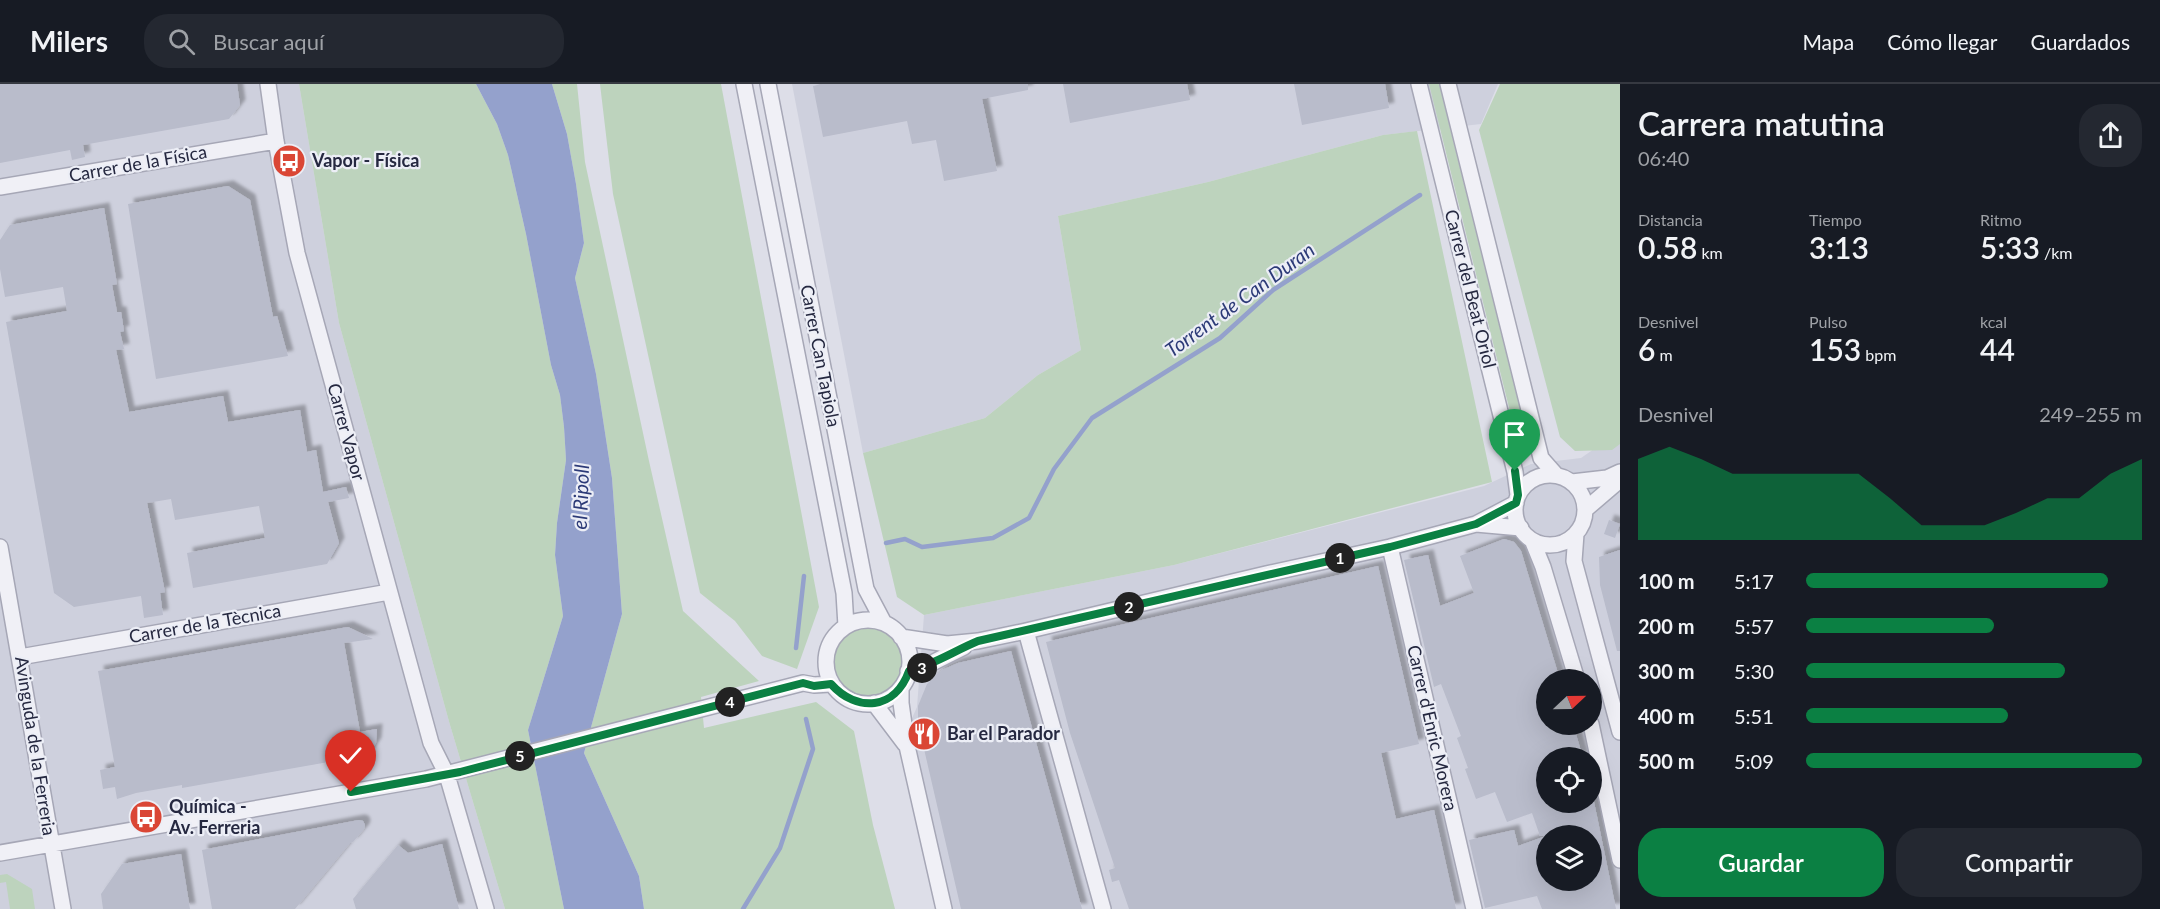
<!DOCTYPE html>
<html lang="es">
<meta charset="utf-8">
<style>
:root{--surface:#171b24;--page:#242831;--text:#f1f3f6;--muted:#9ea1a6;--line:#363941;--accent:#0b8043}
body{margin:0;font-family:Lato,sans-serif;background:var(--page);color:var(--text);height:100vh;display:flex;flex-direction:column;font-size:22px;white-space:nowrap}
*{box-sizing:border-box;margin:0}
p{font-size:20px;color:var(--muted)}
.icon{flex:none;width:33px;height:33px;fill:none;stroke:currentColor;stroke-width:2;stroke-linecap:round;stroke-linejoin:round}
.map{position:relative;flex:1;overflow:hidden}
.panel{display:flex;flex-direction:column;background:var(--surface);width:540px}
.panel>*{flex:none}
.needle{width:39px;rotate:68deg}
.fabs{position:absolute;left:1536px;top:585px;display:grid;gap:12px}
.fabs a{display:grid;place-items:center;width:66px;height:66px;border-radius:50%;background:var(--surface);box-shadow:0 6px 24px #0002;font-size:30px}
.pin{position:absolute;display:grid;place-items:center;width:51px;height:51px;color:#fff;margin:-62px -26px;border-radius:50% 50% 50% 0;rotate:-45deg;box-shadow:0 0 6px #0007}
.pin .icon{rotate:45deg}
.km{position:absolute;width:30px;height:30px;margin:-15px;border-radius:50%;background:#222;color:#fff;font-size:16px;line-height:30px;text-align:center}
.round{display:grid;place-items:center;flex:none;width:63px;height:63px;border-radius:24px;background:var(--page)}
.headline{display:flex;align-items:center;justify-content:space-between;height:102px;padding:0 18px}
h1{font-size:33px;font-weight:600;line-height:45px}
.stats{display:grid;grid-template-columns:repeat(3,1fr);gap:9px;height:102px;padding:6px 18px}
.stats div{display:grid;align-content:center}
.stats b{font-size:30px;font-weight:600}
.stats small{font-size:16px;font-weight:400}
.stats p{font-size:16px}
.chart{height:168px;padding:12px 18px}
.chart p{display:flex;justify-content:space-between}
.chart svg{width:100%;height:108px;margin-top:6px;fill:var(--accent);opacity:.7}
.primary-button{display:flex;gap:12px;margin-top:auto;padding:12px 18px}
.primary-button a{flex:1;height:69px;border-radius:24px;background:var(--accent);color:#fff;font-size:24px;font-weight:600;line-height:69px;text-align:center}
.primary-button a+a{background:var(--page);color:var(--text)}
ul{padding:0 18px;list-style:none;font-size:20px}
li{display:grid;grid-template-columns:96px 72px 1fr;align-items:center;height:45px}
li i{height:15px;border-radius:8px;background:var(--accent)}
header{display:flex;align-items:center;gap:36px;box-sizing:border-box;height:84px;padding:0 30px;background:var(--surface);border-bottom:2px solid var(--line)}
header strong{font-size:28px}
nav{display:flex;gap:33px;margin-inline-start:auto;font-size:21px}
.search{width:420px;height:54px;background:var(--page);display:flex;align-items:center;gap:15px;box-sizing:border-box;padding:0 21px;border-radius:24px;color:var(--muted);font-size:22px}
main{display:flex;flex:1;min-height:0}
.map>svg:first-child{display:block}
</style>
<header>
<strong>Milers</strong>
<div class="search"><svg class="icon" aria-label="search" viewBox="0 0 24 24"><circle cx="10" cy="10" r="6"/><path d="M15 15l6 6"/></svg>Buscar aquí</div>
<nav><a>Mapa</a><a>Cómo llegar</a><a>Guardados</a></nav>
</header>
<main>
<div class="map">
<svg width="1620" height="825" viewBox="0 0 1620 825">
<defs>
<filter id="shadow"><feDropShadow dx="5.5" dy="-5.5" stdDeviation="1.5" flood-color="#0004"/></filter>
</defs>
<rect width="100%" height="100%" fill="#dddee8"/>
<path fill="#ced0dd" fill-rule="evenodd" d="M0 0H299L339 239 450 641 505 825H0Z
M792 0H1498L1481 40 1383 51 1208 98 1058 132 1081 266 1038 291 985 334 863 369Z
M1620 347V825H951L909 641 917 623 924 531 1174 481 1484 402 1531 380 1581 374ZM1546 596H1592V640H1546ZM1546 674H1592V718H1546ZM1546 752H1592V796H1546Z"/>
<path fill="#bdd3bd" d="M299 0H476L497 40 508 71 526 150 551 281 560 311 564 343 566 376 557 439 555 471 563 532 528 646 564 825H505L450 641 339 239Z
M552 0H577L585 78 649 377 683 527 759 597 701 613 704 644 816 618 854 647 873 741 895 825H644L639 792 584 669 622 530 612 394 596 290 575 194 584 159 576 100 567 50Z
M600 0H721L819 523 797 585 762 572 735 537 700 509 613 110Z
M1429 0H1439L1529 361 1519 364Z
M1500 0H1620V360L1612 366 1575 367 1560 353 1479 46Z
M1417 47 1492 398 1174 481 924 531 897 513 863 369 985 334 1038 291 1081 266 1058 132 1208 98 1383 51Z
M834 578a34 34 0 1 1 68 0a34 34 0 1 1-68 0Z
M7 790 32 805 35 825H10L6 798 0 799V791Z"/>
<path fill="#94a1cc" d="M476 0H552L567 50 576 100 584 159 575 194 596 290 612 394 622 530 584 669 639 792 644 825H564L528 646 563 532 555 471 557 439 566 376 564 343 560 311 551 281 526 150 508 71 497 40Z"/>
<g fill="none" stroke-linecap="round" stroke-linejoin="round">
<path stroke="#94a1cc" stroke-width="4.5" d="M886 459 905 455 922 463 993 454 1029 434 1054 385 1092 334 1220 254 1273 206 1420 111
M796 564 804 492
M743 825 780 764 813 665 806 635"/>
</g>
<path fill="#b9bccb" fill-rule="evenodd" filter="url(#shadow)" d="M0 0H237L240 21 229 35 83 61 85 73 72 76 70 66 0 79Z
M822 0H1028V6L982 15 997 87 944 97 936 56 912 60 907 37 823 53 813 2Z
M1063 0H1187L1190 16 1070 39Z
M1294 0H1385L1389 24 1302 41Z
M228 102 250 116 273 233 277 232 288 272 156 295 128 120Z
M104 124 117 200 112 201 117 228H121L124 247 120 248 124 265 116 266 129 328 223 312 228 338 300 326 307 368 316 366 323 408 346 403 349 414 328 418 339 459 327 480 193 504 187 469 265 454 259 422 175 436 171 415 147 419 165 508 160 509 163 531 144 534 141 512 74 523 54 509 6 238 67 227 63 203 5 213 0 185V156L10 141Z
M1609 436 1620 440 1615 454 1604 450Z
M1504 455 1514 458 1521 467 1560 596H1546V640H1573L1583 674H1546V718H1594L1616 825H1542L1537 812 1485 824 1469 756 1514 746 1518 762 1546 752H1540L1532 729 1507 738 1495 708 1476 715 1465 685 1468 684 1457 654 1461 652 1441 600 1434 603 1404 476 1428 471 1440 522 1474 509 1460 472ZM1546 752H1592V796H1546Z
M1620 466V567H1617L1600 501 1599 473Z
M1378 482 1419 660 1381 669 1396 735 1434 726 1456 825H1129L1119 796 1112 798 1109 786 1115 784 1070 649 1046 558Z
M348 543 373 555 344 559 360 648 377 645 376 659 368 671 182 704V701L136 709 117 715 115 703 103 705 100 686 115 683 98 587Z
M1011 567 1024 615 1082 825H961L918 639V622L927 600 942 586 958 579Z
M359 736 363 737 365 741 364 745 353 758 350 759 295 825H212L202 766Z
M442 760 459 825H356L353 815 398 761 408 769Z
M181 770 190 825H103L101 810 122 780Z"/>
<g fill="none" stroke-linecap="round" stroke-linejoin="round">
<defs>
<path id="minor" d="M268 0 276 57 297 169 431 659 447 691 486 825
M744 0 844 509 846 542
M768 0 866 505 884 539
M1419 0 1515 388 1518 411
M1448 0 1541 374 1556 391
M0 103 276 57
M1515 426a35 35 0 1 1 70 0a35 35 0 1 1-70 0Z
M1572 398 1607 394 1620 388
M1586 425 1620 396
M1476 440 1521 444
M1576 450 1574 477 1620 648
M1532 456 1543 483 1577 596
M0 463 63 825
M1390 463 1474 825
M826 578a42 42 0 1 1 84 0a42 42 0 1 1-84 0Z
M1026 547 1103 825
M901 553 947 560 978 557 1026 547 1266 490 1390 463 1476 440 1516 419
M20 573 389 508
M908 587 922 584 964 563
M901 604V619L907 662 944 825
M874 619 905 660
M1591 640 1620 776
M0 769 426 695 803 599 814 601 831 600"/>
</defs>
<use href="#minor" stroke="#a6a7b6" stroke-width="18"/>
<use href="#minor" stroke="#f0f0f6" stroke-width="15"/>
</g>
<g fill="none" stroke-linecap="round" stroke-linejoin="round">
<defs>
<path id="route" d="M351 708 460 688 803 599 814 602 831 600C857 629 895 626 909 587 931 582 956 566 978 557L1390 463 1476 440 1516 419 1518 411 1515 387"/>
</defs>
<use href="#route" stroke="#fff" stroke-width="12"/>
<use href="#route" stroke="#0b8043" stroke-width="8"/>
</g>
<defs>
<symbol id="bus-disc" viewBox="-11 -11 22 22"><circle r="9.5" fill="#da4635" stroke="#eceef6"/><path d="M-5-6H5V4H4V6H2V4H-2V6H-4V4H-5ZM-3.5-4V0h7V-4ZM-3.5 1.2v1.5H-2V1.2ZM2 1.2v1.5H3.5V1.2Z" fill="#fff"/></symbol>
<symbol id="restaurant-disc" viewBox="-11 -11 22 22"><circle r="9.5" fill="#da4635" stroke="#eceef6"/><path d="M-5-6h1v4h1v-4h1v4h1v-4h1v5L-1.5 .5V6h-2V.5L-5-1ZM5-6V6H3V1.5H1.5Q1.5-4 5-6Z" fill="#fff"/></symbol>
</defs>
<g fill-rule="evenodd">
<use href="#bus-disc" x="270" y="58" width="38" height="38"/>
<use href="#restaurant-disc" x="905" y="631" width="38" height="38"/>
<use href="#bus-disc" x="127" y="714" width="38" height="38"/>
</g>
<g text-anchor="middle" stroke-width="4.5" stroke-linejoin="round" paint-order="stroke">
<g font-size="18" font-weight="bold" fill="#252840" stroke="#eceef6" text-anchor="start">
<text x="312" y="83">Vapor - Física</text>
<text x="947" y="656">Bar el Parador</text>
<text x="169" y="729">Química -<tspan x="169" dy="21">Av. Ferreria</tspan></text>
</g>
<g font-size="18" fill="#252840" stroke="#eceef6">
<text transform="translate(138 80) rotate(-10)" y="6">Carrer de la Física</text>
<text transform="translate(1470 205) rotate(76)" y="6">Carrer del Beat Oriol</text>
<text transform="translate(820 272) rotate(79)" y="6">Carrer Can Tapiola</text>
<text transform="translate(346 348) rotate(75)" y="6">Carrer Vapor</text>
<text transform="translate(205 540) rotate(-10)" y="6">Carrer de la Tècnica</text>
<text transform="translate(1432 644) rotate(77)" y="6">Carrer d'Enric Morera</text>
<text transform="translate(35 662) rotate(81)" y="6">Avinguda de la Ferreria</text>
</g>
<g font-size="20" font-style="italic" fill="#2c3a77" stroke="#eceef6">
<text transform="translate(1240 216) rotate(-36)" y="7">Torrent de Can Duran</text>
<text transform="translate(581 413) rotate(-88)" y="7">el Ripoll</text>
</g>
</g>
</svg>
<div class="fabs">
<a><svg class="needle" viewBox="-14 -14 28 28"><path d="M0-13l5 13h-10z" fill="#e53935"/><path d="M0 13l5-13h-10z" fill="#9ea1a6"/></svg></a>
<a><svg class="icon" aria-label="locate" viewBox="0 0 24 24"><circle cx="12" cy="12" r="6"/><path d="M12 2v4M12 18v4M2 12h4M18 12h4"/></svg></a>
<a><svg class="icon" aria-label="layers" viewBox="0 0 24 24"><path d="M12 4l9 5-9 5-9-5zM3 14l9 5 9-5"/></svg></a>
</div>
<div class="pin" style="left:1515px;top:387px;background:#1e9e55"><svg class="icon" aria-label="arrive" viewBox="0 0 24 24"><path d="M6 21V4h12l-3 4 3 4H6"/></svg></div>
<div class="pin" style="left:351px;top:708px;background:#d93025"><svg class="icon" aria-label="check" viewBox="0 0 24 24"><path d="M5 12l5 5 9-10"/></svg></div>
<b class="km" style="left:1340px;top:474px">1</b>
<b class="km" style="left:1129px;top:523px">2</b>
<b class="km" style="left:922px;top:584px">3</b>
<b class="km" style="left:730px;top:618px">4</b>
<b class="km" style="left:520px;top:672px">5</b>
</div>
<section class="panel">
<div class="headline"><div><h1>Carrera matutina</h1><p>06:40</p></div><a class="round"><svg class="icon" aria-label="share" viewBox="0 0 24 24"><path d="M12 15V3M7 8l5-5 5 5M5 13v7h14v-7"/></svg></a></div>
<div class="stats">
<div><p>Distancia</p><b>0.58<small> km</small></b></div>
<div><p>Tiempo</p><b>3:13</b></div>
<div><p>Ritmo</p><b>5:33<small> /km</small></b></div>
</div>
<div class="stats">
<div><p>Desnivel</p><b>6<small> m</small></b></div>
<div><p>Pulso</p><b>153<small> bpm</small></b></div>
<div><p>kcal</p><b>44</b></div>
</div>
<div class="chart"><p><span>Desnivel</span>249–255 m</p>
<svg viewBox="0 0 160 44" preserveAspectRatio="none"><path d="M0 44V11L10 6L20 11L30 17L40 17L50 17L60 17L70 17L80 27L90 38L100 38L110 38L120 33L130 27L140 27L150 17L160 11V44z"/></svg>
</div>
<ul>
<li><b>100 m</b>5:17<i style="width:90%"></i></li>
<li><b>200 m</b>5:57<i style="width:56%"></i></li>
<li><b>300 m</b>5:30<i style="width:77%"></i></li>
<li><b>400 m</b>5:51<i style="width:60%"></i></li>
<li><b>500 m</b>5:09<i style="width:100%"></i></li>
</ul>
<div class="primary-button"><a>Guardar</a><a>Compartir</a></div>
</section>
</main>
